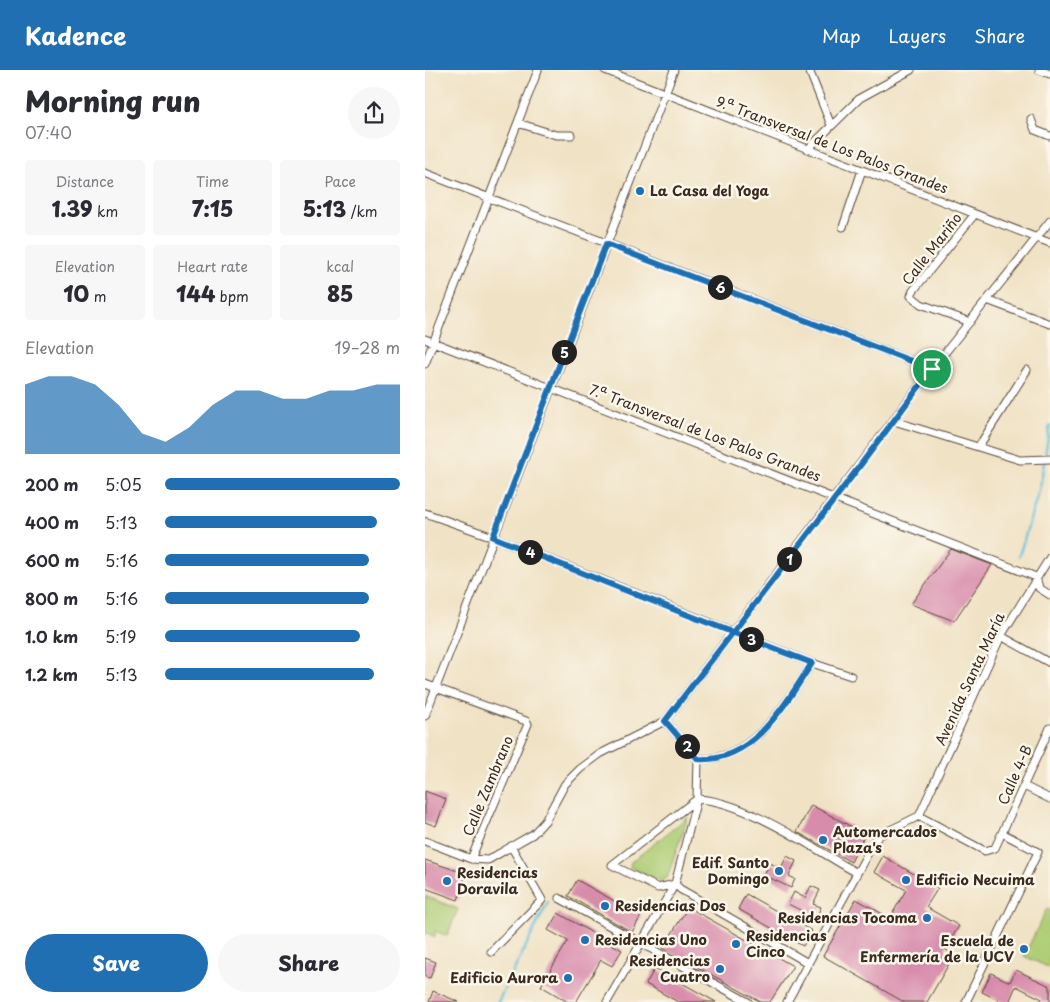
<!DOCTYPE html>
<meta charset="utf-8">
<style>
:root{--surface:#fff;--page:#f7f7f7;--text:#2b2b33;--muted:#7c7c81;--accent:#1f6fb2}
body{margin:0;font-family:"Playpen Sans",sans-serif;background:var(--page);color:var(--text);height:100vh;display:flex;flex-direction:column;font-size:19px;white-space:nowrap}
*{box-sizing:border-box;margin:0}
p{font-size:16px;color:var(--muted)}
.icon{flex:none;width:28px;height:28px;fill:none;stroke:currentColor;stroke-width:2;stroke-linecap:round;stroke-linejoin:round}
.map{position:relative;flex:1;overflow:hidden}
.drawer{display:flex;flex-direction:column;background:var(--surface);width:425px}
.drawer>*{flex:none}
.pin{position:absolute;display:grid;place-items:center;width:42px;height:42px;color:#fff;margin:-21px;border:2px solid #fff;border-radius:50%;box-shadow:0 1px 5px #0007}
.km{position:absolute;width:25px;height:25px;margin:-12px;border-radius:50%;background:#222;color:#fff;font-size:14px;line-height:25px;text-align:center}
.round{display:grid;place-items:center;flex:none;width:52px;height:52px;border-radius:26px;background:var(--page)}
.overview{display:flex;align-items:center;justify-content:space-between;height:85px;padding:0 25px}
h1{font-size:28px;font-weight:800;line-height:38px}
.figures{display:grid;grid-template-columns:repeat(3,1fr);gap:8px;height:85px;padding:5px 25px}
.figures div{display:grid;align-content:center;border-radius:5px;background:var(--page);text-align:center}
.figures b{font-size:21px;font-weight:800}
.figures small{font-size:14px;font-weight:400}
.figures p{font-size:14px}
.chart{height:140px;padding:10px 25px}
.chart p{display:flex;justify-content:space-between}
.chart svg{width:100%;height:90px;margin-top:5px;fill:var(--accent);opacity:.7}
.primary-button{display:flex;gap:10px;margin-top:auto;padding:10px 25px}
.primary-button a{flex:1;height:58px;border-radius:30px;background:var(--accent);color:#fff;font-size:20px;font-weight:800;line-height:58px;text-align:center}
.primary-button a+a{background:var(--page);color:var(--text)}
ul{padding:0 25px;list-style:none;font-size:16px}
li{display:grid;grid-template-columns:80px 60px 1fr;align-items:center;height:38px}
li i{height:12px;border-radius:6px;background:var(--accent)}
header{display:flex;align-items:center;gap:30px;box-sizing:border-box;height:70px;padding:0 25px;background:var(--accent);color:#fff}
header strong{font-size:24px}
nav{display:flex;gap:28px;margin-inline-start:auto;font-size:18px}
main{display:flex;flex:1;min-height:0}
.map>svg:first-child{display:block}
</style>
<header>
<strong>Kadence</strong>
<nav><a>Map</a><a>Layers</a><a>Share</a></nav>
</header>
<main>
<section class="drawer">
<div class="overview"><div><h1>Morning run</h1><p>07:40</p></div><a class="round"><svg class="icon" aria-label="share" viewBox="0 0 24 24"><path d="M12 15V3M7 8l5-5 5 5M5 13v7h14v-7"/></svg></a></div>
<div class="figures">
<div><p>Distance</p><b>1.39<small> km</small></b></div>
<div><p>Time</p><b>7:15</b></div>
<div><p>Pace</p><b>5:13<small> /km</small></b></div>
</div>
<div class="figures">
<div><p>Elevation</p><b>10<small> m</small></b></div>
<div><p>Heart rate</p><b>144<small> bpm</small></b></div>
<div><p>kcal</p><b>85</b></div>
</div>
<div class="chart"><p><span>Elevation</span>19–28 m</p>
<svg viewBox="0 0 160 44" preserveAspectRatio="none"><path d="M0 44V10L10 6L20 6L30 10L40 20L50 34L60 38L70 31L80 20L90 13L100 13L110 17L120 17L130 13L140 13L150 10L160 10V44z"/></svg>
</div>
<ul>
<li><b>200 m</b>5:05<i style="width:100%"></i></li>
<li><b>400 m</b>5:13<i style="width:90%"></i></li>
<li><b>600 m</b>5:16<i style="width:87%"></i></li>
<li><b>800 m</b>5:16<i style="width:87%"></i></li>
<li><b>1.0 km</b>5:19<i style="width:83%"></i></li>
<li><b>1.2 km</b>5:13<i style="width:89%"></i></li>
</ul>
<div class="primary-button"><a>Save</a><a>Share</a></div>
</section>
<div class="map">
<svg width="625" height="932" viewBox="0 0 625 932">
<rect width="100%" height="100%" fill="#fbf7ec"/>
<filter id="ink" filterUnits="userSpaceOnUse"><feTurbulence type="fractalNoise" baseFrequency=".02" numOctaves="2"/><feDisplacementMap in="SourceGraphic" scale="10" xChannelSelector="R" yChannelSelector="G"/><feConvolveMatrix kernelMatrix="1 2 1 2 8 2 1 2 1" color-interpolation-filters="sRGB"/></filter>
<filter id="wash" filterUnits="userSpaceOnUse"><feTurbulence type="fractalNoise" baseFrequency=".0096" numOctaves="4" result="noise"/><feDisplacementMap in="SourceGraphic" scale="20" xChannelSelector="R" yChannelSelector="G"/><feGaussianBlur stdDeviation="1.12" result="paint"/><feColorMatrix in="noise" values="0 0 0 0 0 0 0 0 0 0 0 0 0 0 0 0 0 1.4 0 .05"/><feComposite in="paint" operator="in"/></filter>
<g filter="url(#wash)">
<rect width="100%" height="100%" fill="#f0e2c5"/>
<path fill="#afce76" stroke="#757c4a" d="M263 747 242 808 236 811 205 797 206 792Z
M0 826 33 839 22 866 10 861V867L0 862Z
M622 838 625 840V898L599 886Z"/>
<g fill="none" stroke-linecap="round" stroke-linejoin="round">
<path stroke="#5cbfda" stroke-width="2.5" d="M594 486 615 417 625 355
M73 932 123 832"/>
</g>
<g id="blocks">
<path fill="#d88cab" d="M526 479 567 495 529 551 486 534Z
M0 721 21 729 11 756 0 752Z
M386 735 440 764 426 792 372 762Z
M362 786 371 791 364 806 370 809 366 818 339 805 345 793 356 798Z
M458 786 513 818 501 837 534 856 520 879 529 885 502 932H479L398 886 431 829 465 848 481 820 449 802Z
M0 790 42 804 33 830 0 818Z
M152 810 216 846 207 862 143 826Z
M386 816 395 820 388 834 396 837 391 848 363 834 369 822 380 828Z
M321 824 387 861 378 876 313 839Z
M263 837 368 896 345 932H336L238 878Z
M133 843 197 880 187 896 176 890 151 932H143L116 916 143 871 123 860Z
M0 888 11 892 5 908 0 907Z
M230 898 291 932H253L221 914Z
M591 900 625 916V932H615L617 929 591 916 584 932H578L557 922 566 903 585 912Z
M8 921 34 932H4Z"/>
</g>
</g>
<g filter="url(#ink)">
<use href="#blocks" fill-opacity="0" stroke="#564637" stroke-width="1"/>
<g fill="none" stroke-linecap="round" stroke-linejoin="round">
<defs>
<path id="street" d="M180 0 625 173
M384 0 406 55
M614 0 625 4
M606 49 610 60 625 66
M93 53 131 65H146
M383 79 435 28 486 0
M0 103 507 299
M418 157 437 100
M562 230 625 254
M545 252 496 234 486 226 488 221 550 144
M0 269 611 507 614 518 625 525
M0 294 113 0
M469 351 595 390 625 389
M554 376 602 300
M0 443 68 467 387 593 426 606
M576 566 625 593
M0 614 101 651 103 654 46 789
M0 646 249 0
M273 689C328 692 361 633 387 593
M599 716 625 729
M494 746 576 566 625 487
M494 746 560 781 570 778 625 658
M0 771 46 789 63 790 108 764 120 751 140 714 155 699 175 684 240 651 507 299 625 151
M134 828 323 932
M66 882 117 830 86 776
M383 893 255 819 250 814 233 818 187 795 272 729C319 730 391 780 432 803
M182 932 250 814 272 729 273 689 240 651
M362 932 450 770 455 765 494 746
M541 932 613 782 577 763"/>
</defs>
<use href="#street" stroke="#564637" stroke-width="9"/>
<use href="#street" stroke="#fff" stroke-width="7"/>
</g>
</g>
<g fill="none" stroke-linecap="round" stroke-linejoin="round" filter="url(#ink)">
<defs>
<path id="route" d="M507 299C420 418 329 534 240 651L273 689C328 693 361 633 387 593 280 552 174 510 68 467L181 174 507 299"/>
</defs>
<use href="#route" stroke="#fff" stroke-width="10"/>
<use href="#route" stroke="#1f6fb2" stroke-width="6"/>
</g>
<g fill="#1f6fb2" stroke="#fbf7ec" stroke-width="2">
<circle cx="215" cy="121" r="5"/>
<circle cx="398" cy="770" r="5"/>
<circle cx="354" cy="801" r="5"/>
<circle cx="481" cy="810" r="5"/>
<circle cx="22" cy="811" r="5"/>
<circle cx="180" cy="836" r="5"/>
<circle cx="502" cy="848" r="5"/>
<circle cx="160" cy="870" r="5"/>
<circle cx="311" cy="874" r="5"/>
<circle cx="599" cy="879" r="5"/>
<circle cx="295" cy="899" r="5"/>
<circle cx="143" cy="908" r="5"/>
</g>
<g text-anchor="middle" stroke-width="5" stroke-linejoin="round" paint-order="stroke">
<g font-size="14" fill="#3b2a1e" stroke="#fbf7ec">
<text transform="translate(407 75) rotate(21)" y="5">9.ª Transversal de Los Palos Grandes</text>
<text transform="translate(507 179) rotate(-52)" y="5">Calle Mariño</text>
<text transform="translate(280 363) rotate(21)" y="5">7.ª Transversal de Los Palos Grandes</text>
<text transform="translate(545 609) rotate(-65)" y="5">Avenida Santa María</text>
<text transform="translate(590 705) rotate(-66)" y="5">Calle 4-B</text>
<text transform="translate(63 716) rotate(-67)" y="5">Calle Zambrano</text>
</g>
<g font-size="14" font-weight="bold" fill="#3b2a1e" stroke="#fbf7ec" text-anchor="start">
<text x="225" y="126">La Casa del Yoga</text>
<text x="408" y="767">Automercados<tspan x="408" dy="16">Plaza's</tspan></text>
<text x="344" y="798" text-anchor="end">Edif. Santo<tspan x="344" dy="16">Domingo</tspan></text>
<text x="32" y="808">Residencias<tspan x="32" dy="16">Doravila</tspan></text>
<text x="491" y="815">Edificio Necuima</text>
<text x="190" y="841">Residencias Dos</text>
<text x="492" y="853" text-anchor="end">Residencias Tocoma</text>
<text x="321" y="871">Residencias<tspan x="321" dy="16">Cinco</tspan></text>
<text x="170" y="875">Residencias Uno</text>
<text x="589" y="876" text-anchor="end">Escuela de<tspan x="589" dy="16">Enfermería de la UCV</tspan></text>
<text x="285" y="896" text-anchor="end">Residencias<tspan x="285" dy="16">Cuatro</tspan></text>
<text x="133" y="913" text-anchor="end">Edificio Aurora</text>
</g>
</g>
</svg>
<div class="pin" style="left:507px;top:299px;background:#1e9e55"><svg class="icon" aria-label="arrive" viewBox="0 0 24 24"><path d="M6 21V4h12l-3 4 3 4H6"/></svg></div>
<b class="km" style="left:364px;top:489px">1</b>
<b class="km" style="left:262px;top:676px">2</b>
<b class="km" style="left:326px;top:569px">3</b>
<b class="km" style="left:105px;top:482px">4</b>
<b class="km" style="left:139px;top:282px">5</b>
<b class="km" style="left:295px;top:217px">6</b>
</div>
</main>
